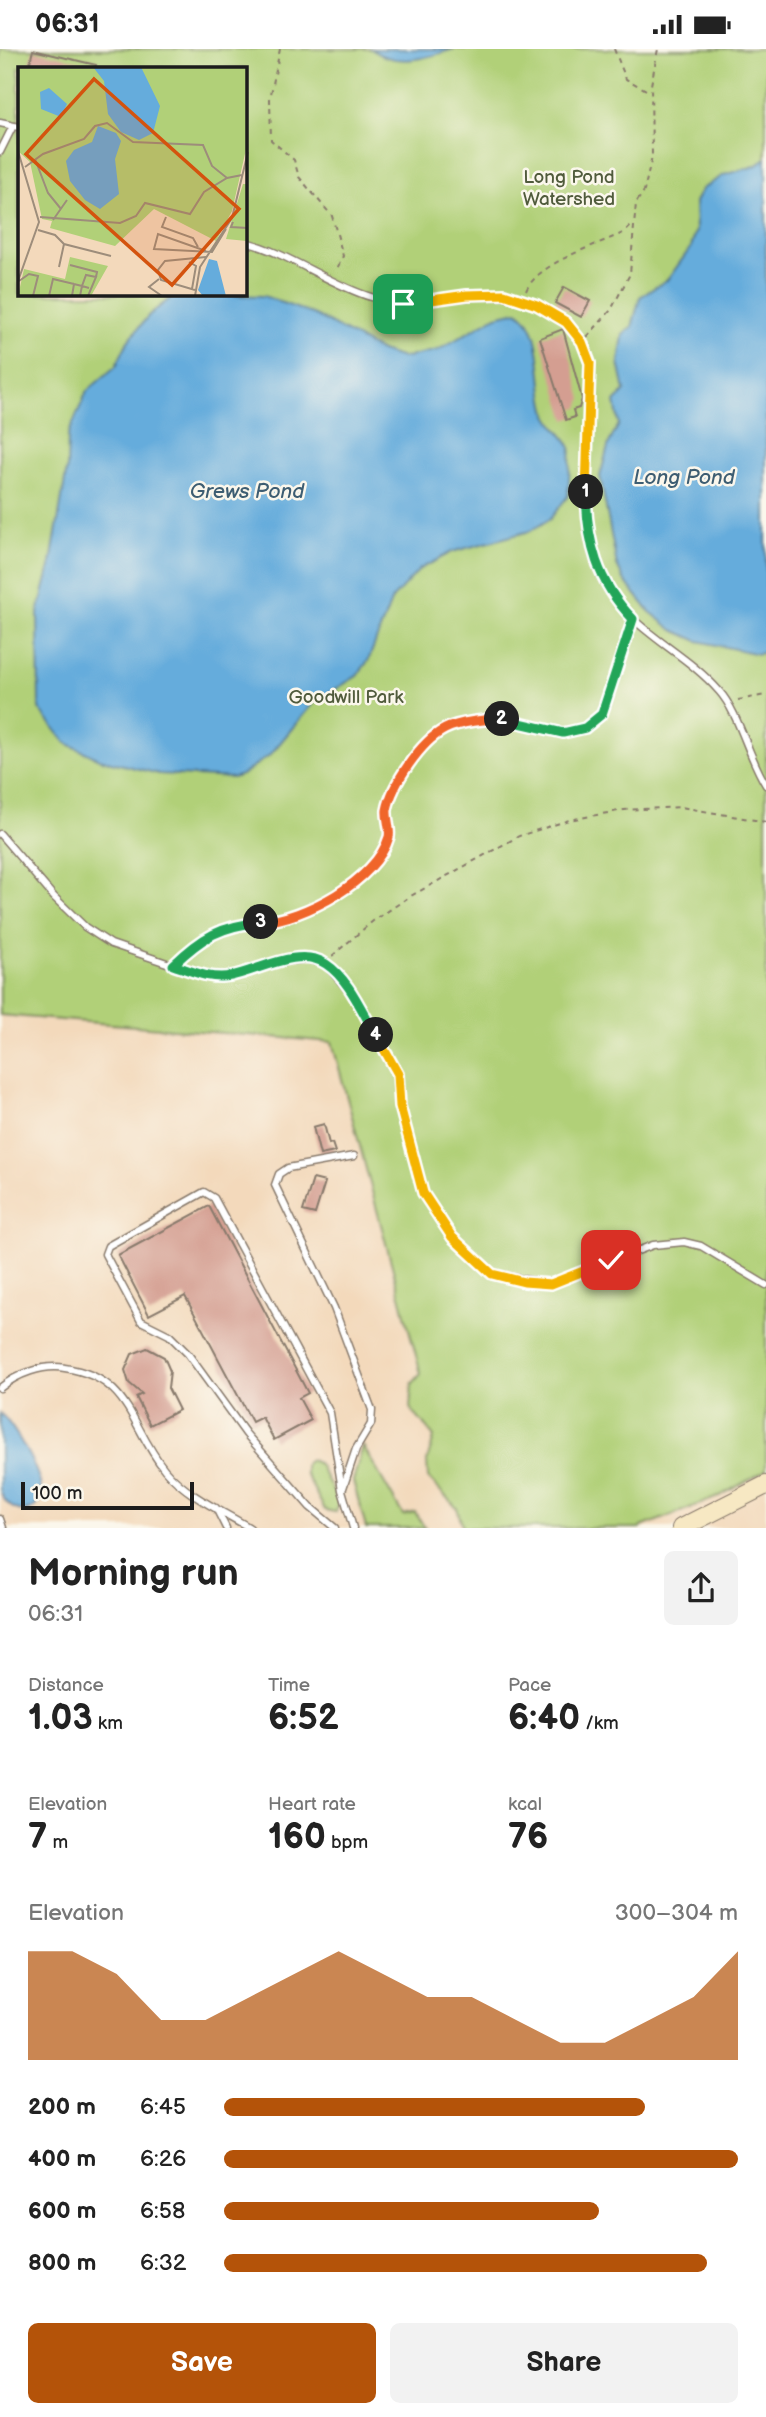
<!DOCTYPE html>
<meta charset="utf-8">
<style>
:root{--surface:#fff;--page:#f2f2f2;--text:#222;--muted:#767676;--accent:#b45309}
body{margin:0;font-family:"Balsamiq Sans",sans-serif;background:var(--page);color:var(--text);height:100vh;display:flex;flex-direction:column;font-size:26px;white-space:nowrap}
*{box-sizing:border-box;margin:0}
p{font-size:23px;color:var(--muted)}
.icon{flex:none;width:38px;height:38px;fill:none;stroke:currentColor;stroke-width:2;stroke-linecap:round;stroke-linejoin:round}
.map{position:relative;height:1479px;overflow:hidden}
.sheet{display:flex;flex-direction:column;background:var(--surface);flex:1}
.sheet>*{flex:none}
.scale{position:absolute;left:21px;bottom:18px;width:173px;box-sizing:border-box;padding-left:7px;border:4px solid #1c1c1c;border-top:0;font-size:19px;line-height:24px;white-space:nowrap;color:#1c1c1c;-webkit-text-stroke:5px #fbf7ec;paint-order:stroke}
.pin{position:absolute;display:grid;place-items:center;width:60px;height:60px;color:#fff;margin:-30px;border-radius:14px;box-shadow:0 4px 10px #0006}
.km{position:absolute;width:35px;height:35px;margin:-18px;border-radius:50%;background:#222;color:#fff;font-size:19px;line-height:35px;text-align:center}
.round{display:grid;place-items:center;flex:none;width:74px;height:74px;border-radius:10px;background:var(--page)}
.head{display:flex;align-items:center;justify-content:space-between;height:119px;padding:0 28px}
h1{font-size:38px;font-weight:700;line-height:52px}
.stats{display:grid;grid-template-columns:repeat(3,1fr);gap:10px;height:119px;padding:7px 28px}
.stats div{display:grid;align-content:center}
.stats b{font-size:35px;font-weight:700}
.stats small{font-size:19px;font-weight:400}
.stats p{font-size:19px}
.chart{height:196px;padding:14px 28px}
.chart p{display:flex;justify-content:space-between}
.chart svg{width:100%;height:126px;margin-top:7px;fill:var(--accent);opacity:.7}
.primary-button{display:flex;gap:14px;margin-top:auto;padding:14px 28px}
.primary-button a{flex:1;height:80px;border-radius:10px;background:var(--accent);color:#fff;font-size:28px;font-weight:700;line-height:80px;text-align:center}
.primary-button a+a{background:var(--page);color:var(--text)}
ul{padding:0 28px;list-style:none;font-size:23px}
li{display:grid;grid-template-columns:112px 84px 1fr;align-items:center;height:52px}
li i{height:18px;border-radius:9px;background:var(--accent)}
.status{display:flex;justify-content:space-between;align-items:center;height:49px;padding:0 35px;background:var(--surface);direction:ltr}
.status svg{height:19px;fill:currentColor}
.map>svg:first-child{display:block}
</style>
<div class="status"><b>06:31</b><svg viewBox="0 0 49 12"><path d="M0 12V9h3v3zM5 12V6h3v6zM10 12V3h3v9zM15 12V0h3v12zM26 1h20v11H26zM47 4h2v5h-2z"/></svg></div>
<div class="map">
<svg width="766" height="1479" viewBox="0 0 766 1479">
<rect width="100%" height="100%" fill="#fbf7ec"/>
<filter id="ink" filterUnits="userSpaceOnUse"><feTurbulence type="fractalNoise" baseFrequency=".0143" numOctaves="2"/><feDisplacementMap in="SourceGraphic" scale="14" xChannelSelector="R" yChannelSelector="G"/><feConvolveMatrix kernelMatrix="1 2 1 2 8 2 1 2 1" color-interpolation-filters="sRGB"/></filter>
<filter id="wash" filterUnits="userSpaceOnUse"><feTurbulence type="fractalNoise" baseFrequency=".00686" numOctaves="4" result="noise"/><feDisplacementMap in="SourceGraphic" scale="28" xChannelSelector="R" yChannelSelector="G"/><feGaussianBlur stdDeviation="1.57" result="paint"/><feColorMatrix in="noise" values="0 0 0 0 0 0 0 0 0 0 0 0 0 0 0 0 0 1.4 0 .05"/><feComposite in="paint" operator="in"/></filter>
<g filter="url(#wash)">
<rect width="100%" height="100%" fill="#f3d9bb"/>
<path fill="#b1d078" stroke="#66764a" stroke-width="2" fill-rule="evenodd" d="M0 0H766V1421L718 1448 639 1479H463L457 1459 428 1429 427 1412 434 1388 410 1359 412 1335 421 1325 332 993 0 966ZM19 19H245V245H19Z
M363 1397 403 1466 415 1463 425 1479H366L353 1432Z
M311 1411 319 1415 339 1453 336 1463 325 1461 305 1424V1415Z"/>
<path fill="#65acdc" stroke="#40647c" stroke-width="2" d="M371 0H454C426 9 396 19 371 0Z
M766 109V603L758 605 698 592 673 581 649 562 624 531 617 517 600 427 609 394 619 375 615 353 625 342 619 314 623 286 632 278 640 248 668 230 691 198 696 182 695 153 702 140 724 126 755 117Z
M176 245 264 247 315 266 381 302 403 309 438 301 496 267 517 262C546 278 537 334 547 363 552 378 566 386 571 399L568 447 550 470 530 482 452 503 420 520 392 550 368 612 357 627 313 654 271 705 242 726 233 729 159 725 99 710 66 694 39 660 38 564 51 514 67 419 68 386 87 342 116 317 128 292 149 266Z
M0 1364C13 1376 43 1425 41 1444 37 1473 5 1464 0 1440 0 1417 0 1388 0 1364Z"/>
<g id="blocks">
<path fill="#d49e91" d="M33 1 96 16 95 19 29 17Z
M564 238 590 252 581 268 555 254Z
M563 280 582 350 579 359 573 361 575 368 566 371 540 289Z
M324 1075 329 1095 332 1094 335 1103 320 1106 313 1078Z
M313 1130 325 1133 315 1165 303 1162Z
M209 1157 308 1344 299 1349 311 1371 274 1391 262 1368 252 1373 185 1247 149 1266 118 1206Z
M147 1299 164 1308 170 1322 168 1339 179 1361 150 1376 136 1348 142 1345 129 1334 125 1321 132 1305Z"/>
</g>
</g>
<g filter="url(#ink)">
<use href="#blocks" fill-opacity="0" stroke="#887a6c" stroke-width="2"/>
<g fill="none" stroke-linecap="round" stroke-linejoin="round">
<defs>
<path id="service" d="M0 74 19 78
M0 103 13 77
M245 193C289 204 328 235 371 248 433 267 486 226 547 262 557 267 565 272 572 281 581 291 590 304 590 318 594 384 573 454 597 518 620 579 680 597 719 642 739 664 749 710 766 736
M0 785 54 848 85 878 111 895 205 927H230L286 912 307 910 325 914 355 949 398 1025 400 1057 423 1144 452 1188 492 1225 551 1235 653 1196 684 1193 701 1197 766 1236
M0 1339C17 1325 43 1315 65 1319 132 1329 129 1377 165 1421 187 1447 222 1462 250 1479
M343 1439 356 1400 371 1375 372 1361 334 1259 275 1136 279 1125 288 1119 354 1107
M216 1459 226 1479
M0 1470 3 1479
M335 1479 310 1458 246 1385 188 1305 169 1286 141 1272 105 1205 108 1197 204 1143 214 1149 330 1364 342 1441 353 1479"/>
<path id="secondary" d="M681 1479 766 1436"/>
</defs>
<use href="#service" stroke="#887a6c" stroke-width="9"/>
<use href="#secondary" stroke="#887a6c" stroke-width="20"/>
<path stroke="#887a6c" stroke-width="2" stroke-dasharray="5 5" stroke-linecap="butt" d="M280 0 270 50 271 91 294 111 299 128 332 167 343 207 336 222
M614 0 626 30 650 43
M526 242C538 213 598 196 625 183L632 176
M587 288 611 261 630 225 636 154 644 142 652 108 651 36 658 0
M738 651 766 646
M332 907 373 872 409 848 519 787 569 771 624 761 681 758 766 773
M180 909 196 893 216 882 245 875 280 872 303 863 350 835 373 815 389 786 387 763 394 737 409 715 444 680 500 670 563 683 585 679 602 665 629 581"/>
<use href="#service" stroke="#fff" stroke-width="6"/>
<use href="#secondary" stroke="#f7e8c3" stroke-width="18"/>
</g>
</g>
<g fill="none" stroke-linecap="round" stroke-linejoin="round" filter="url(#ink)">
<defs>
<path id="split-1" d="M403 255 467 246 504 245 537 256 566 273 582 293 590 314 586 443"/>
<path id="split-2" d="M502 670 563 684 585 679 602 665 633 570C597 533 587 494 586 443"/>
<path id="split-3" d="M261 873C304 870 376 832 389 788 391 780 386 770 387 761 392 735 421 692 445 680 459 673 486 670 502 670"/>
<path id="split-4" d="M261 873C221 877 202 888 173 916 191 922 211 931 231 927 258 922 299 897 326 915 349 930 362 963 376 986"/>
<path id="split-5" d="M376 986 398 1025 400 1057 423 1144 452 1188 492 1225 524 1233 551 1235 611 1211"/>
</defs>
<use href="#split-1" stroke="#fff" stroke-width="14"/>
<use href="#split-2" stroke="#fff" stroke-width="14"/>
<use href="#split-3" stroke="#fff" stroke-width="14"/>
<use href="#split-4" stroke="#fff" stroke-width="14"/>
<use href="#split-5" stroke="#fff" stroke-width="14"/>
<use href="#split-1" stroke="#f5b400" stroke-width="9"/>
<use href="#split-2" stroke="#22a559" stroke-width="9"/>
<use href="#split-3" stroke="#f0652b" stroke-width="9"/>
<use href="#split-4" stroke="#22a559" stroke-width="9"/>
<use href="#split-5" stroke="#f5b400" stroke-width="9"/>
</g>
<g text-anchor="middle" stroke-width="5" stroke-linejoin="round" paint-order="stroke">
<g font-size="19" fill="#505b3c" stroke="#fbf7ec">
<text x="569" y="134">Long Pond<tspan x="569" dy="22">Watershed</tspan></text>
<text x="346" y="654">Goodwill Park</text>
</g>
<g font-size="21" font-style="italic" fill="#3d5d72" stroke="#fbf7ec">
<text x="684" y="435">Long Pond</text>
<text x="247" y="449">Grews Pond</text>
</g>
</g>
<g transform="translate(18 18)">
<rect width="229" height="229" fill="#f3d9bb"/>
<path d="M0 0H229V78L214 144 198 174 136 142 97 179 32 161 34 154 24 152 12 95 0 84ZM225 117H229V174L208 172ZM52 190 90 199 73 229H0L6 202 47 212Z" fill="#b1d078"/>
<path d="M75 0H123L142 39 135 66 121 73 103 65 90 47 86 14ZM31 21 49 37 43 50 23 42 22 25ZM80 59 98 66 103 74 97 92 101 127 82 142 67 133 52 114 48 94 56 83 74 75ZM191 192 199 194 208 229H185L180 223Z" fill="#65acdc"/>
<path fill="none" stroke="#9d8d7b" stroke-width="2" d="M0 84 21 155 0 214M17 92 30 126 43 142M7 100 25 87 66 72 77 59 89 56 115 75 185 78 194 99 209 111M22 150 102 156 118 149 127 136 172 147 186 125 209 111 224 108M148 150 144 160 175 171 180 180M35 153 49 133M215 155 213 160 230 161M20 163 37 168 46 177 93 189M188 184 140 167 136 182 194 185 208 162M171 195 178 199 174 222M52 198 79 205 78 210M41 200 46 177M141 212 131 220 144 229M1 214 11 207 20 209 15 229M177 223 143 213 140 203 147 194 188 190M31 229 35 212 56 217M54 229 56 217 64 219 62 229M70 229 78 210 68 208 64 219 71 221M177 229 182 200 214 151 230 85"/>
<path fill="#d4530e" fill-opacity="0.15" stroke="#d4530e" stroke-width="3.5" d="M76 12 221 142 154 218 8 87Z"/>
<rect width="229" height="229" fill="none" stroke="#1c1c1c" stroke-width="3.5"/>
</g>
</svg>
<div class="scale">100 m</div>
<div class="pin" style="left:403px;top:255px;background:#1e9e55"><svg class="icon" aria-label="arrive" viewBox="0 0 24 24"><path d="M6 21V4h12l-3 4 3 4H6"/></svg></div>
<div class="pin" style="left:611px;top:1211px;background:#d93025"><svg class="icon" aria-label="check" viewBox="0 0 24 24"><path d="M5 12l5 5 9-10"/></svg></div>
<b class="km" style="left:586px;top:443px">1</b>
<b class="km" style="left:502px;top:670px">2</b>
<b class="km" style="left:261px;top:873px">3</b>
<b class="km" style="left:376px;top:986px">4</b>
</div>
<section class="sheet">
<div class="head"><div><h1>Morning run</h1><p>06:31</p></div><a class="round"><svg class="icon" aria-label="share" viewBox="0 0 24 24"><path d="M12 15V3M7 8l5-5 5 5M5 13v7h14v-7"/></svg></a></div>
<div class="stats">
<div><p>Distance</p><b>1.03<small> km</small></b></div>
<div><p>Time</p><b>6:52</b></div>
<div><p>Pace</p><b>6:40<small> /km</small></b></div>
</div>
<div class="stats">
<div><p>Elevation</p><b>7<small> m</small></b></div>
<div><p>Heart rate</p><b>160<small> bpm</small></b></div>
<div><p>kcal</p><b>76</b></div>
</div>
<div class="chart"><p><span>Elevation</span>300–304 m</p>
<svg viewBox="0 0 160 44" preserveAspectRatio="none"><path d="M0 44V6L10 6L20 14L30 30L40 30L50 22L60 14L70 6L80 14L90 22L100 22L110 30L120 38L130 38L140 30L150 22L160 6V44z"/></svg>
</div>
<ul>
<li><b>200 m</b>6:45<i style="width:82%"></i></li>
<li><b>400 m</b>6:26<i style="width:100%"></i></li>
<li><b>600 m</b>6:58<i style="width:73%"></i></li>
<li><b>800 m</b>6:32<i style="width:94%"></i></li>
</ul>
<div class="primary-button"><a>Save</a><a>Share</a></div>
</section>
